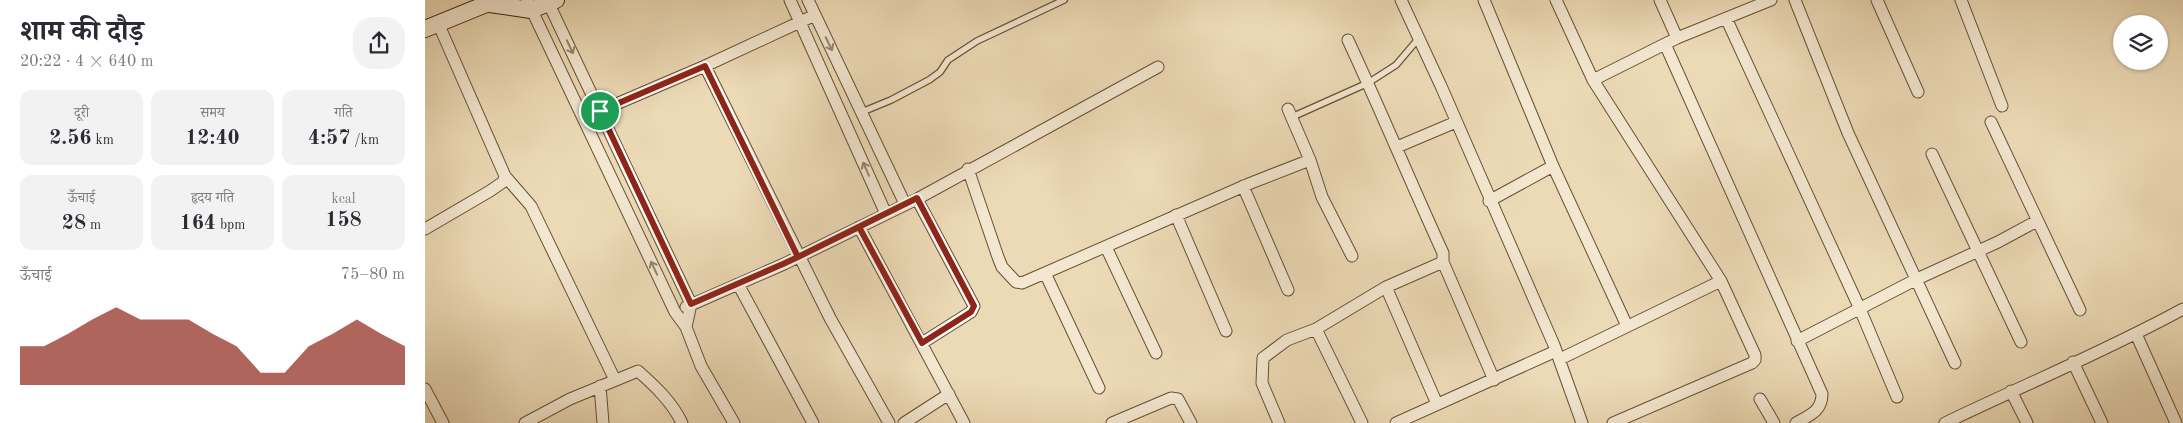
<!DOCTYPE html>
<html lang="hi">
<meta charset="utf-8">
<style>
:root{--surface:#fff;--page:#f2f2f3;--text:#2b2b33;--muted:#7c7c81;--accent:#8f2418}
body{margin:0;font-family:"Old Standard TT","Noto Serif Devanagari",serif;background:var(--page);color:var(--text);height:100vh;display:flex;flex-direction:column;font-size:19px;white-space:nowrap}
*{box-sizing:border-box;margin:0}
p{font-size:16px;color:var(--muted)}
.icon{flex:none;width:28px;height:28px;fill:none;stroke:currentColor;stroke-width:2;stroke-linecap:round;stroke-linejoin:round}
.map{position:relative;flex:1;overflow:hidden}
.panel{display:flex;flex-direction:column;background:var(--surface);width:425px}
.panel>*{flex:none}
.controls{position:absolute;left:1688px;top:15px;display:grid;gap:10px}
.controls a{display:grid;place-items:center;width:55px;height:55px;border-radius:50%;background:var(--surface);box-shadow:0 1px 4px #0004;font-size:25px}
.pin{position:absolute;display:grid;place-items:center;width:42px;height:42px;color:#fff;margin:-21px;border:2px solid #fff;border-radius:50%;box-shadow:0 1px 5px #0007}
.round{display:grid;place-items:center;flex:none;width:52px;height:52px;border-radius:20px;background:var(--page)}
.head{display:flex;align-items:center;justify-content:space-between;height:85px;padding:0 20px}
h1{font-size:28px;font-weight:700;line-height:38px}
.metrics{display:grid;grid-template-columns:repeat(3,1fr);gap:8px;height:85px;padding:5px 20px}
.metrics div{display:grid;align-content:center;border-radius:12px;background:var(--page);text-align:center}
.metrics b{font-size:21px;font-weight:700}
.metrics small{font-size:14px;font-weight:400}
.metrics p{font-size:14px}
.chart{height:140px;padding:10px 20px}
.chart p{display:flex;justify-content:space-between}
.chart svg{width:100%;height:90px;margin-top:5px;fill:var(--accent);opacity:.7}
main{display:flex;flex:1;min-height:0}
.map>svg:first-child{display:block}
</style>
<main>
<section class="panel">
<div class="head"><div><h1>शाम की दौड़</h1><p>20:22 · 4 × 640 m</p></div><a class="round"><svg class="icon" aria-label="share" viewBox="0 0 24 24"><path d="M12 15V3M7 8l5-5 5 5M5 13v7h14v-7"/></svg></a></div>
<div class="metrics">
<div><p>दूरी</p><b>2.56<small> km</small></b></div>
<div><p>समय</p><b>12:40</b></div>
<div><p>गति</p><b>4:57<small> /km</small></b></div>
</div>
<div class="metrics">
<div><p>ऊँचाई</p><b>28<small> m</small></b></div>
<div><p>हृदय गति</p><b>164<small> bpm</small></b></div>
<div><p>kcal</p><b>158</b></div>
</div>
<div class="chart"><p><span>ऊँचाई</span>75–80 m</p>
<svg viewBox="0 0 160 44" preserveAspectRatio="none"><path d="M0 44V25L10 25L20 19L30 12L40 6L50 12L60 12L70 12L80 19L90 25L100 38L110 38L120 25L130 19L140 12L150 19L160 25V44z"/></svg>
</div>
</section>
<div class="map">
<svg width="1758" height="423" viewBox="0 0 1758 423">
<rect width="100%" height="100%" fill="#ecdab6"/>
<filter id="stains"><feTurbulence type="fractalNoise" baseFrequency=".004" numOctaves="4"/><feColorMatrix values="0 0 0 0 .2 0 0 0 0 .09 0 0 0 0 .02 0 0 0 .5 -.17"/></filter>
<radialGradient id="worn" r=".72"><stop offset=".6" stop-color="#630" stop-opacity="0"/><stop offset="1" stop-color="#630" stop-opacity=".3"/></radialGradient>
<g fill="none" stroke-linecap="round" stroke-linejoin="round">
<defs>
<path id="lane" d="M437 112 466 100 504 80 515 72 523 60 552 41 639 0
M867 117 943 83 971 65 994 38"/>
<path id="street" d="M102 0 250 312 261 327 266 304 122 0
M365 0 461 214
M383 0 480 204
M976 0 1016 86 1129 345 1157 423
M1059 0 1128 166 1202 326
M1131 0 1168 80
M1235 0 1252 38
M1370 0 1423 133 1530 363
M1452 0 1493 92
M1536 0 1577 106
M1301 18 1435 309 1472 397
M923 40C956 111 986 183 1018 253V262
M1240 44 1397 394C1397 411 1385 415 1371 423
M280 66 405 318 464 423
M863 109 885 160 897 197 927 256
M175 111 280 66 390 15
M1566 122 1655 310
M972 147 1031 122
M1507 154 1596 342
M543 169 573 257 577 267 591 282 597 283 826 183 885 160
M80 176 106 206 190 380
M818 186 863 290
M492 199 549 306 546 312 497 343
M1064 201 1128 166
M751 215 801 331
M434 227 539 423
M0 229 65 191 78 182 80 176 13 23
M681 247 731 353
M620 273 674 388
M313 284 388 423
M961 287 1018 262 1069 380
M261 307 359 264 492 199 733 67
M261 327 276 366 309 423
M891 329 961 287 1012 404
M1711 334 1751 423
M1372 341 1492 279 1573 242 1612 221
M1135 359 1296 281
M1648 362 1677 423
M175 386 178 423
M0 389 18 423
M1586 391 1602 423
M1335 399 1349 423
M100 423 145 399 213 371C230 386 247 402 257 423
M479 423 524 394
M687 423 746 398 753 399 766 423
M854 423 837 383 838 358 862 340 891 329 937 423
M971 423 1131 351
M1188 423 1327 363 1330 360V355L1296 281 1168 80 1252 38 1346 0
M1520 423C1599 385 1681 351 1758 309"/>
<path id="secondary" d="M65 4 106 10 131 0
M0 29 71 0"/>
</defs>
<use href="#lane" stroke="#674f34" stroke-width="8"/>
<use href="#street" stroke="#674f34" stroke-width="13"/>
<use href="#secondary" stroke="#3b2108" stroke-width="18"/>
<use href="#lane" stroke="#f3e7d0" stroke-width="5.5"/>
<use href="#street" stroke="#f3e7d0" stroke-width="11"/>
<use href="#secondary" stroke="#f3e7d0" stroke-width="16"/>
</g>
<defs><path id="oneway-shaft" d="M-6 0H5M1.5-3L5.5 0L1.5 3" fill="none" stroke-width="1.6" stroke-linecap="round" stroke-linejoin="round" transform="scale(1.25)"/></defs>
<g stroke="#97846c">
<use href="#oneway-shaft" transform="translate(404 44) rotate(64)"/>
<use href="#oneway-shaft" transform="translate(145 47) rotate(65)"/>
<use href="#oneway-shaft" transform="translate(441 169) rotate(-114)"/>
<use href="#oneway-shaft" transform="translate(229 268) rotate(-115)"/>
</g>
<g fill="none" stroke-linecap="round" stroke-linejoin="round">
<defs>
<path id="route" d="M175 111 280 66 373 257 434 227 497 343 546 312 549 306 492 198 480 204 373 257 358 264 266 304 175 111"/>
</defs>
<use href="#route" stroke="#fff" stroke-width="10"/>
<use href="#route" stroke="#8f2418" stroke-width="6"/>
</g>
<rect width="100%" height="100%" filter="url(#stains)"/>
<rect width="100%" height="100%" fill="url(#worn)"/>
</svg>
<div class="controls">
<a><svg class="icon" aria-label="layers" viewBox="0 0 24 24"><path d="M12 4l9 5-9 5-9-5zM3 14l9 5 9-5"/></svg></a>
</div>
<div class="pin" style="left:175px;top:111px;background:#1e9e55"><svg class="icon" aria-label="arrive" viewBox="0 0 24 24"><path d="M6 21V4h12l-3 4 3 4H6"/></svg></div>
</div>
</main>
